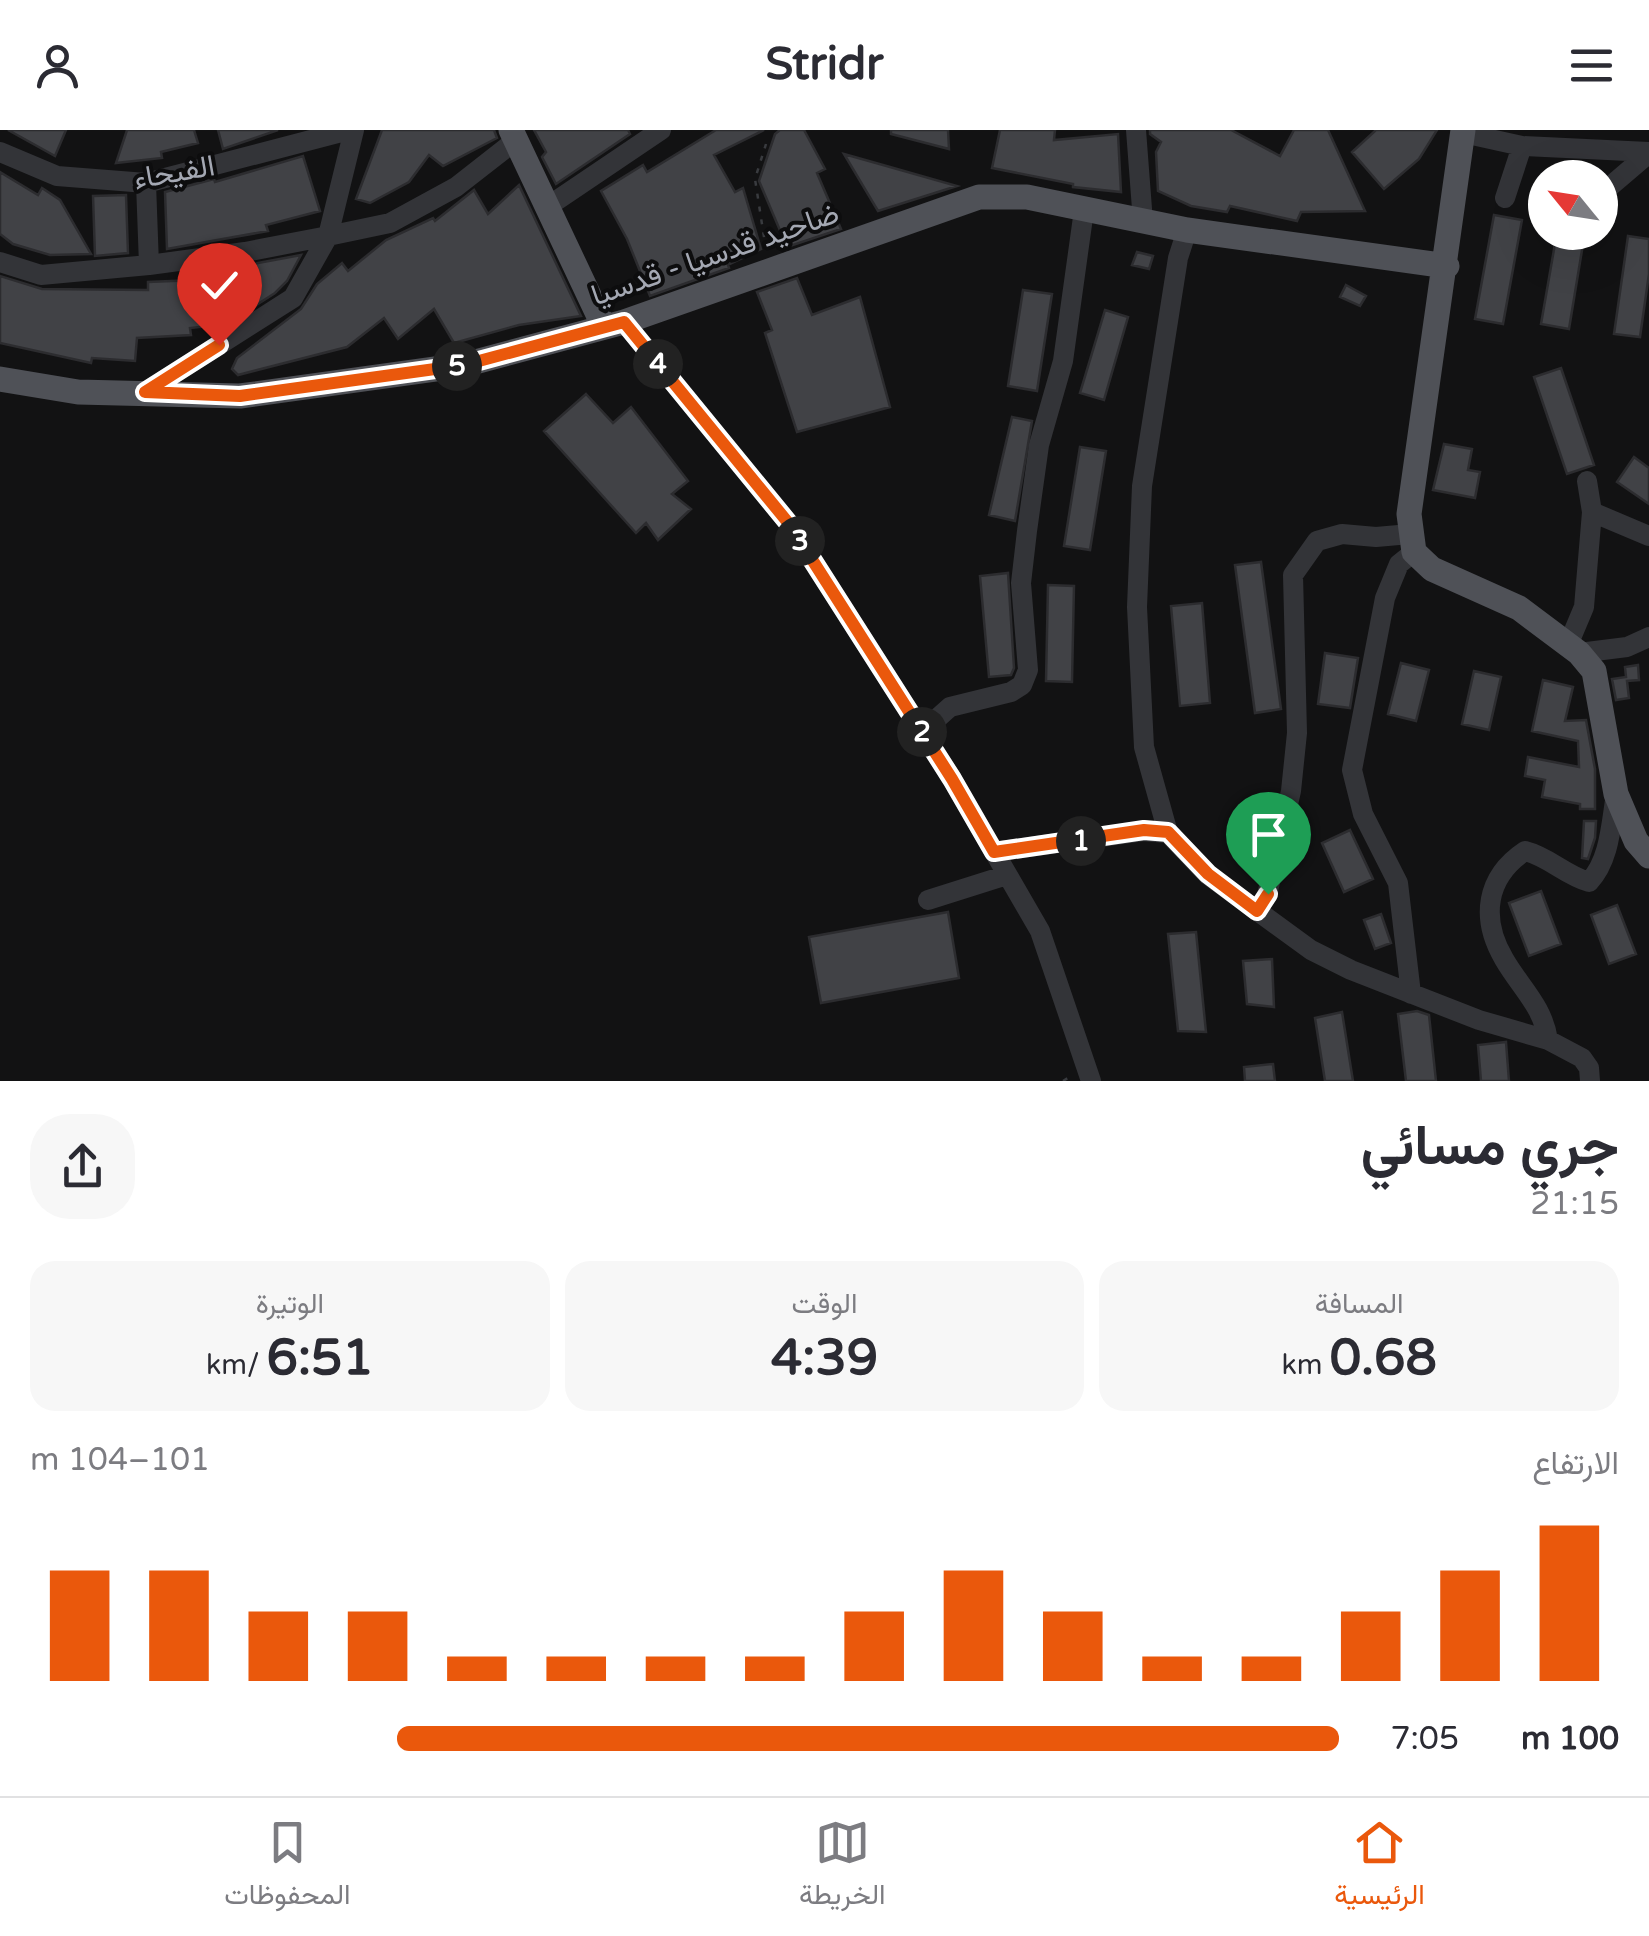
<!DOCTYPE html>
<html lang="ar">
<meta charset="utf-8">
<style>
:root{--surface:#fff;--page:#f7f7f7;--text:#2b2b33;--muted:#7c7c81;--line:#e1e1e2;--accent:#ea580c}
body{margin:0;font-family:"Varela Round",Vazirmatn,sans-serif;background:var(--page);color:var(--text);direction:rtl;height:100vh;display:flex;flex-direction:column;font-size:38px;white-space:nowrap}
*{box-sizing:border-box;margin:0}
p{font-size:32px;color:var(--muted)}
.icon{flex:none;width:55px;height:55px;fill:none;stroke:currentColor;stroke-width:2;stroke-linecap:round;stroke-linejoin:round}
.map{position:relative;height:951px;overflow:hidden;direction:ltr}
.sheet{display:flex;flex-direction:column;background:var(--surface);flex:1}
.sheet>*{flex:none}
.needle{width:65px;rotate:300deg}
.fabs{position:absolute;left:1528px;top:30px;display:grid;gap:20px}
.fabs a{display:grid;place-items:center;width:90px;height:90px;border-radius:50%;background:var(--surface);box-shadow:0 10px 40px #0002;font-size:50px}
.pin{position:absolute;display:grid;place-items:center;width:85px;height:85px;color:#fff;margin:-102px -42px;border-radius:50% 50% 50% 0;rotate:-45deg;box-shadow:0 0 10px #0007}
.pin .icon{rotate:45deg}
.km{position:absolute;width:50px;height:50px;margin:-25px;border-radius:50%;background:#222;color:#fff;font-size:28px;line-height:50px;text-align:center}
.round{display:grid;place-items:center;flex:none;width:105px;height:105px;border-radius:40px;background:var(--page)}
.summary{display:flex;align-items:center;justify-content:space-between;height:170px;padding:0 30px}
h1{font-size:55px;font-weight:700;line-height:75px}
.metrics{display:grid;grid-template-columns:repeat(3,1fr);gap:15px;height:170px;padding:10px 30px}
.metrics div{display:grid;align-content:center;border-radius:25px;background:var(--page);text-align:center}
.metrics b{font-size:50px;font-weight:700}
.metrics small{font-size:28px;font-weight:400}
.metrics p{font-size:28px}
.chart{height:280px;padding:20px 30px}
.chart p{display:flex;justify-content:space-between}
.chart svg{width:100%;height:180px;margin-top:10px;stroke:var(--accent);stroke-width:6}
ul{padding:0 30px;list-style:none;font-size:32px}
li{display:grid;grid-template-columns:160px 120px 1fr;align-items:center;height:75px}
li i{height:25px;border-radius:12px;background:var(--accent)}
header{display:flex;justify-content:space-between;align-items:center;height:130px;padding:0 30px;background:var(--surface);font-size:45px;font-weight:700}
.dock{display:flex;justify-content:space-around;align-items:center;height:140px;border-top:2px solid var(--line);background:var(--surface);font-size:28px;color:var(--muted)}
.dock a{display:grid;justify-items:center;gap:5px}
.dock .selected{color:var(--accent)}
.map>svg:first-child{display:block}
</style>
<header><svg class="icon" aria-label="menu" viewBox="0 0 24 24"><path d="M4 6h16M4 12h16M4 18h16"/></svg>Stridr<svg class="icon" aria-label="person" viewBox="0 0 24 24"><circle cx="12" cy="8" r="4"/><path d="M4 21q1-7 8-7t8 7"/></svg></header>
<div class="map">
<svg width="1649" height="951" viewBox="0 0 1649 951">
<rect width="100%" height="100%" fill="#121213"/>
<path fill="#414246" stroke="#2c2c2f" stroke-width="2.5" d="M8 0H66L55 26Z
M127 0H194L198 13 161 22 162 28 116 33Z
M218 0H278L223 19Z
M382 0H494L497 8 443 36 429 25 409 52 370 73 356 69Z
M534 0H628L630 4 556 54 542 27 546 22Z
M716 0H764L714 25 735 62 743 58 761 119 728 135 729 138 650 166 627 109 601 61 643 35 647 42Z
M780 0H804L825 39 817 43 841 99 787 117 759 51 775 4Z
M891 0H948L949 19 891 4Z
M1000 0H1055L1054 10 1118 4 1121 62 1073 57V54L992 38Z
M1150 0H1231L1280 26 1294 0H1328L1365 81 1301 82 1297 91 1230 76 1227 82 1191 76 1158 61 1156 22 1161 12 1150 4Z
M1376 0H1437L1419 29 1384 59 1352 22Z
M844 24 883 35 957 56 878 81Z
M303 26 320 81 266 95 268 101 167 119 165 62 214 49 215 52Z
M0 42 38 65 42 58 60 70 91 124 50 125 13 114 0 104Z
M519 55 581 186 519 195 454 213 434 179 398 209 384 188 347 217 238 245 232 239 237 228 301 179 317 154 342 133 348 141 386 110 433 88 435 91 474 60 488 84Z
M126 65 128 123 95 126 93 66Z
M1494 85 1522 90 1503 194 1475 189Z
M1557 102H1585L1569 199 1541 194Z
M1628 106 1649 109V144L1640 207 1614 204Z
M1137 122 1153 126 1149 139 1132 135Z
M301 125 287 151 275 163 227 194 190 198 191 205 137 208 135 231 92 228 91 233 0 213V146L42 159 148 160V152L195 150V146L245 141V137L258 133Z
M797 148 812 185 860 167 890 277 797 302 765 203 772 200 757 162Z
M1346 155 1366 166 1360 176 1340 167Z
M1023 160 1052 164 1037 261 1008 256Z
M1105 180 1128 187 1104 270 1080 263Z
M1561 238 1594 335 1567 344 1534 247Z
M586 264 613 293 631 277 688 351 672 364 691 379 658 410 646 393 636 403 544 301Z
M1012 287 1032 291 1015 391 989 385Z
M1444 314 1472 319 1468 340 1480 342 1475 368 1433 360Z
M1080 317 1106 321 1090 420 1064 416Z
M1634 327 1649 338V374L1617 352Z
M1261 432 1281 579 1255 583 1235 435Z
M1008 443 1014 538 1011 545 989 547 980 446Z
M1048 455 1074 456 1072 552 1046 551Z
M1202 473 1210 573 1180 576 1171 476Z
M1325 523 1358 528 1350 578 1318 574Z
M1401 533 1429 540 1416 591 1388 584Z
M1638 535 1639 550 1627 551 1629 568 1616 570 1612 549 1626 547 1625 537Z
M1474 541 1501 547 1489 600 1462 594Z
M1543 550 1573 557 1565 591 1586 590 1595 639V679H1580V674L1542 667 1545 650 1525 646 1528 627 1579 637 1578 611 1532 601Z
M1584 691H1596L1595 708 1588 729 1582 728Z
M1350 700 1373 749 1344 762 1322 713Z
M1541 761 1561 814 1529 826 1509 773Z
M1617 775 1636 824 1609 834 1591 785Z
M948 782 959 848 821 873 809 807Z
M1381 784 1391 813 1375 819 1364 790Z
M1196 802 1206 902 1178 901 1168 804Z
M1272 829 1274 877 1247 874 1243 831Z
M1417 881 1429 885 1436 951H1406L1398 884Z
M1342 882 1353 951H1325L1315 888Z
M1506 912 1509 951H1481L1478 915Z
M1273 934 1275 951H1245L1244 937Z"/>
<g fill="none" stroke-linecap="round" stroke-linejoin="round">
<path stroke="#393b3f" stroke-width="2.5" stroke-dasharray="5 8" stroke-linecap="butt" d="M766 120 755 49 766 14
M1063 951 1071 946"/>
<path stroke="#333438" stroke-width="20" d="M354 0 328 106 390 93 456 57 516 10
M1136 0 1143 92
M1463 3 1522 16 1649 22
M0 22 57 46 146 53 349 0
M1600 65 1649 23
M1505 68 1522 16
M547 77 661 0
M1187 100 1178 128 1142 356 1137 477 1144 617 1168 703 1208 745 1311 820 1351 840 1479 890 1548 910 1582 928 1589 938 1590 951
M0 132 41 145 149 135 146 53
M149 135 245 122 328 106
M624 192 790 395 952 649 1040 801 1091 951
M145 262 293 168 328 106
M1592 382 1649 406
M1568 515 1584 477 1592 382 1587 351
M1579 523 1627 517 1649 507
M922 602 950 577 1011 562 1022 555 1028 540 1021 453 1027 401 1039 315 1063 231 1084 80
M994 722 1143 701 1168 703
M928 770 1007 745
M1257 781 1267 765 1291 661 1297 603 1293 445 1317 411 1342 404 1376 407 1410 404
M1411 864 1398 753 1363 684 1352 640 1385 468 1399 434 1414 422
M1548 910C1543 876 1520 857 1504 829 1480 788 1486 747 1525 721 1549 727 1565 745 1589 752 1610 730 1611 694 1616 664"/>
<path stroke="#4f5157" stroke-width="25" d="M511 0 604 197
M1463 0 1409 384 1414 422 1432 439 1519 478 1579 523 1594 541 1616 664 1636 711 1649 726
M0 249 78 262 240 266 464 235 624 192 979 67H1027L1187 100 1447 136"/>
</g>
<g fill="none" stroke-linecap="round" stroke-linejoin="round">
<defs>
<path id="route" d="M219 215 145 262 240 266 464 235 624 192 790 395 952 649 994 722 1144 700 1168 702 1208 744 1257 781 1268 764"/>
</defs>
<use href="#route" stroke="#fff" stroke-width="20"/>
<use href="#route" stroke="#ea580c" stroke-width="12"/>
</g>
<g text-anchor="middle" stroke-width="8" stroke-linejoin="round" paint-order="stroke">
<g font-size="30" fill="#a4a8b3" stroke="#0d0d0e">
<text transform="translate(174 42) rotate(-10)" y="10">الفيحاء</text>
<text transform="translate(715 124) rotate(-19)" y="10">ضاحيد قدسيا - قدسيا</text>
</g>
</g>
</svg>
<div class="fabs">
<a><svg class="needle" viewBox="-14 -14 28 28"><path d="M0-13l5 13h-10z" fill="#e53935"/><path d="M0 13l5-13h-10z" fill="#7c7c81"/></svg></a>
</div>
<div class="pin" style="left:1268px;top:764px;background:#1e9e55"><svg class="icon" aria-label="arrive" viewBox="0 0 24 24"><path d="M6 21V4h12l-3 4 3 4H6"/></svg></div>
<div class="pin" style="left:219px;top:215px;background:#d93025"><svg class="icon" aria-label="check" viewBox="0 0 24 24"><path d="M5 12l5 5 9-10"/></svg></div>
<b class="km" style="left:1081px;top:711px">1</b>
<b class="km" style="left:922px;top:602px">2</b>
<b class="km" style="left:800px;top:411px">3</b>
<b class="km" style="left:658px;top:234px">4</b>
<b class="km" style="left:457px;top:236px">5</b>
</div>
<section class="sheet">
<div class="summary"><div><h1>جري مسائي</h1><p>21:15</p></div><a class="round"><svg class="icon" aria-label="share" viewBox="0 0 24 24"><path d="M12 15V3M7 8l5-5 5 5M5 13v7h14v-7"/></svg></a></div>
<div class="metrics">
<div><p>المسافة</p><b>0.68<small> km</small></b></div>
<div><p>الوقت</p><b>4:39</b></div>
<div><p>الوتيرة</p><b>6:51<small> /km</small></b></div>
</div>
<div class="chart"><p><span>الارتفاع</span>101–104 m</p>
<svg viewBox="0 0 160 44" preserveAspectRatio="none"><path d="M5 44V17M15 44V17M25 44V27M35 44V27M45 44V38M55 44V38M65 44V38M75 44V38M85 44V27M95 44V17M105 44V27M115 44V38M125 44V38M135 44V27M145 44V17M155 44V6"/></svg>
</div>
<ul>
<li><b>100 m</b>7:05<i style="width:72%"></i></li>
</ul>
</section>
<nav class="dock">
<a class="selected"><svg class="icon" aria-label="home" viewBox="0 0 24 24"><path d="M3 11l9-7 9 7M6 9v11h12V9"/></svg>الرئيسية</a>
<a><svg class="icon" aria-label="map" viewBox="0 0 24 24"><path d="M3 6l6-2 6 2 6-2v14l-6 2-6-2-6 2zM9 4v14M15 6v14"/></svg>الخريطة</a>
<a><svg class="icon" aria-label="saved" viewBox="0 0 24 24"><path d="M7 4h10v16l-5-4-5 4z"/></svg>المحفوظات</a>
</nav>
